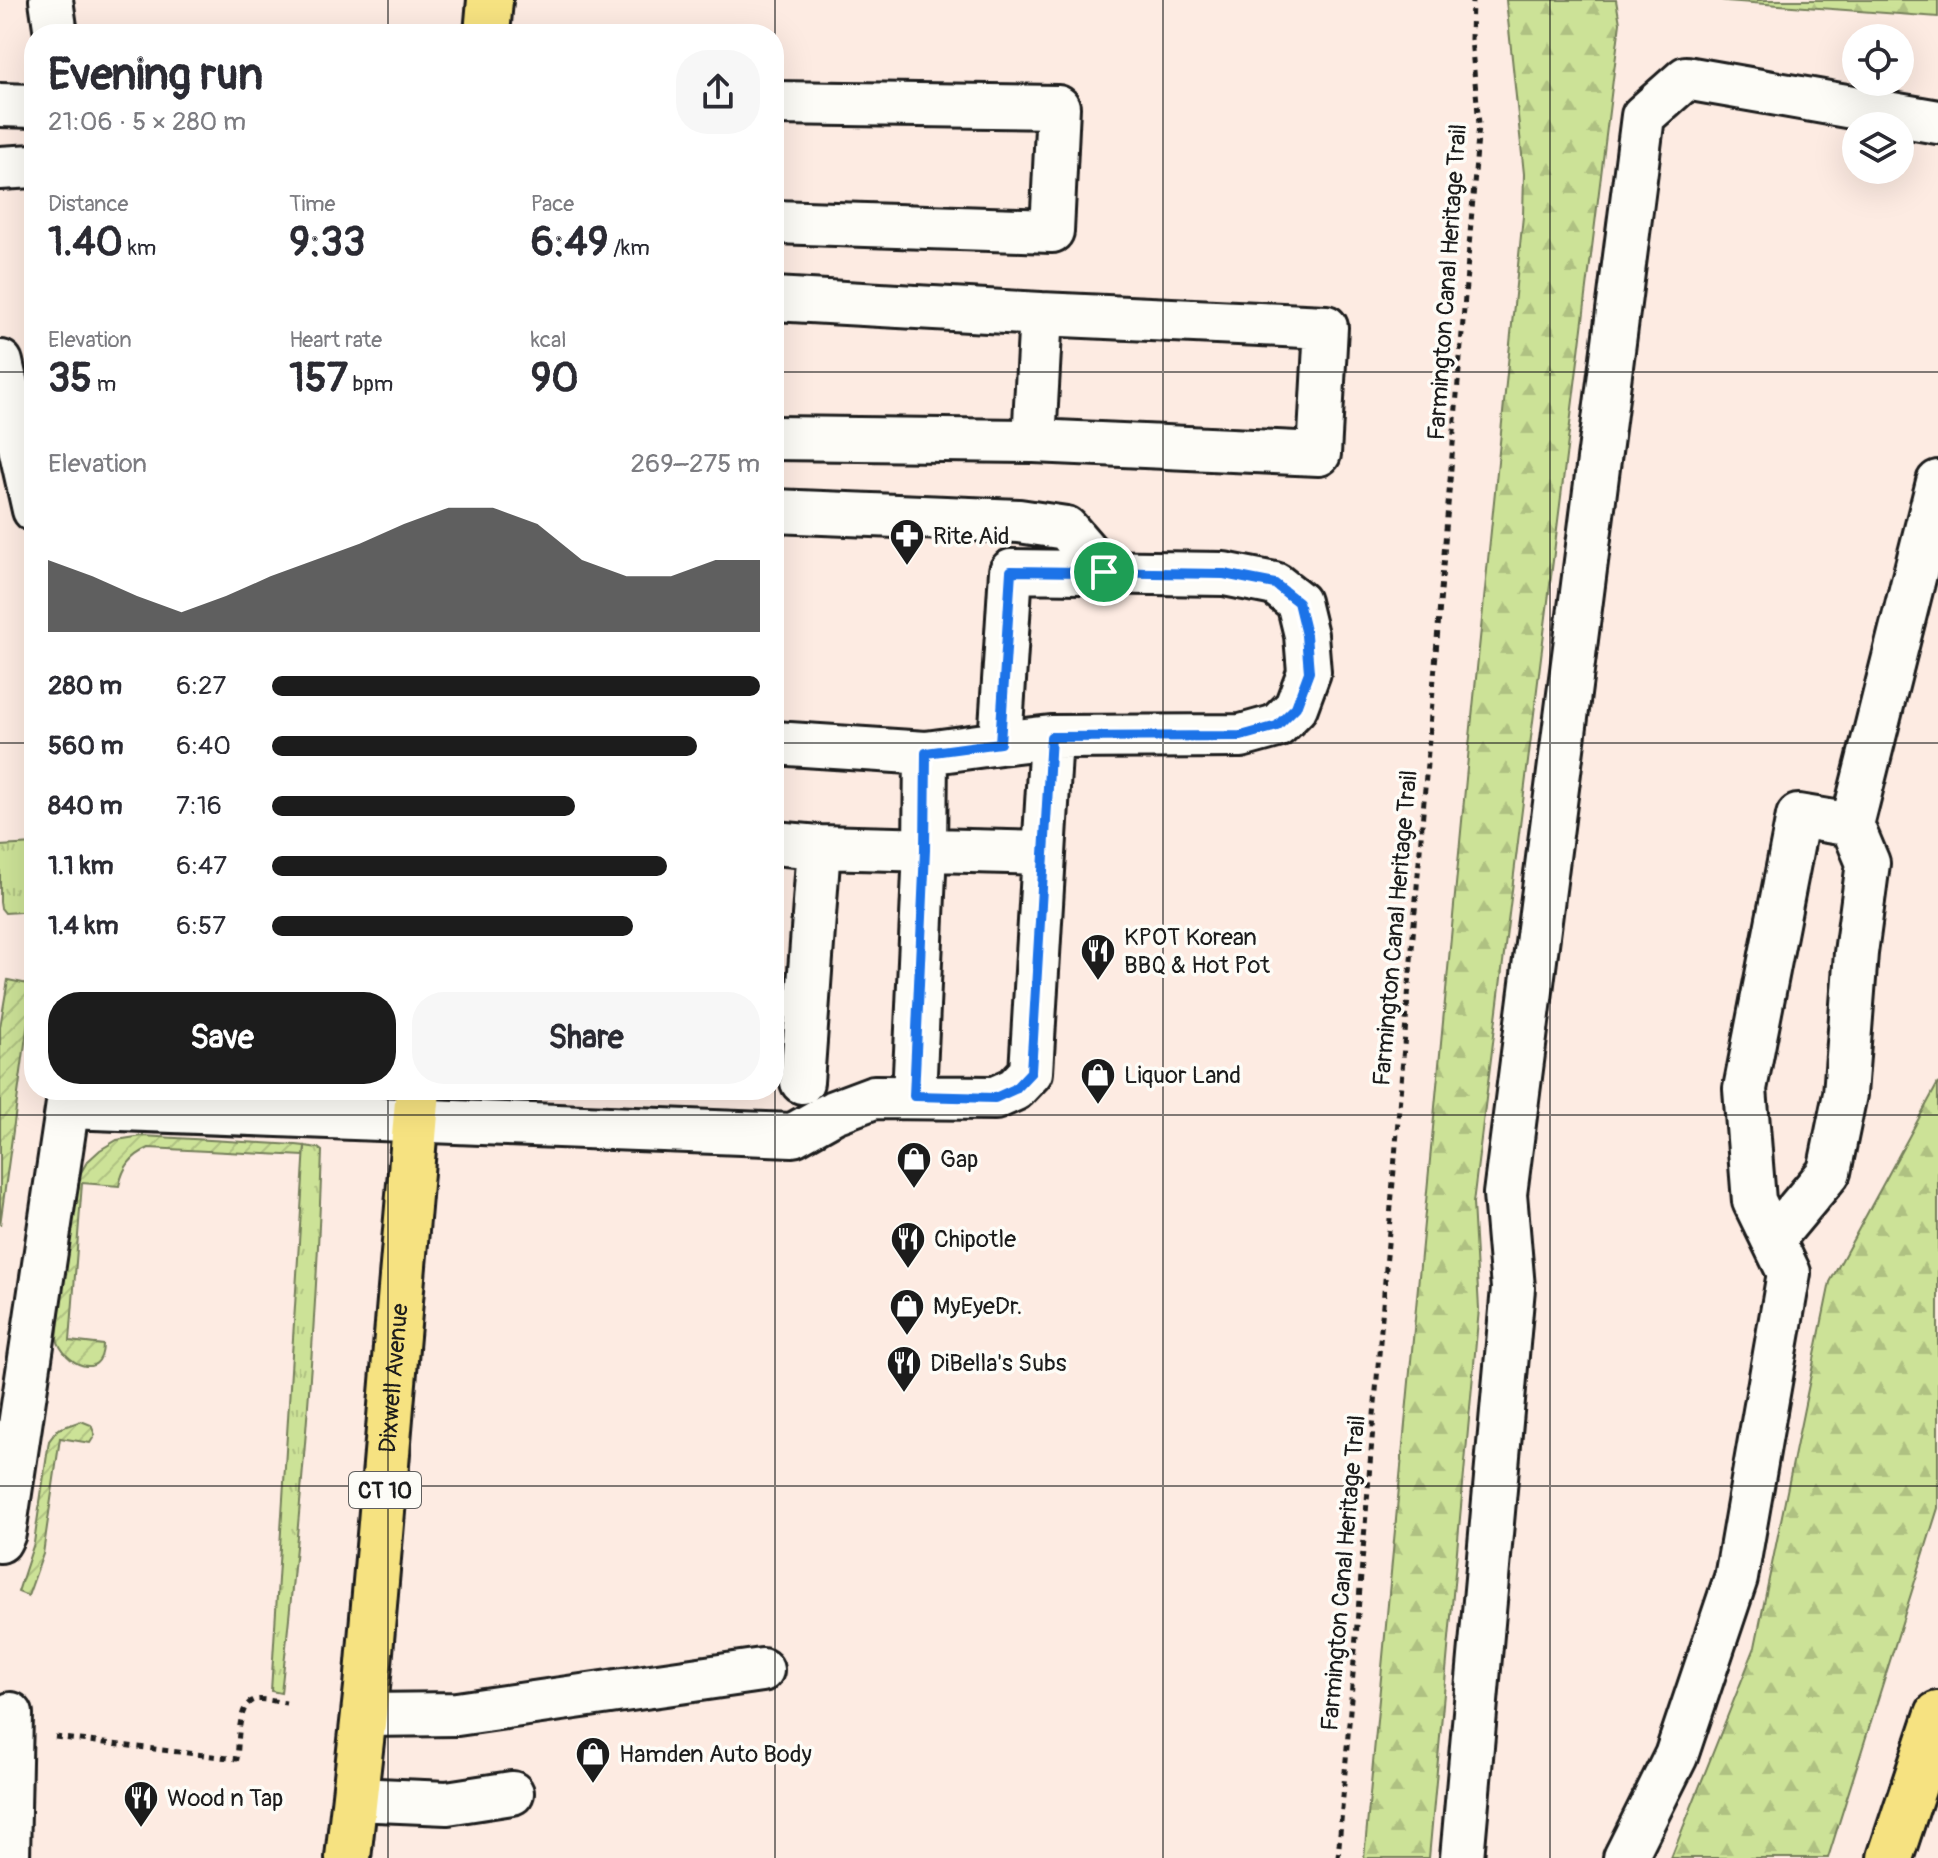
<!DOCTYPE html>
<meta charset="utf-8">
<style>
:root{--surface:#fff;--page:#f7f7f7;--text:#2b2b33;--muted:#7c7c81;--accent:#1c1c1c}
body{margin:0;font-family:Pangolin,sans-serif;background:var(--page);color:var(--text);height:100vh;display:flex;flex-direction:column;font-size:30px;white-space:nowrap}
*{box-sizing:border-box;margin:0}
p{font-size:26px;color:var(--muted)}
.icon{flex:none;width:44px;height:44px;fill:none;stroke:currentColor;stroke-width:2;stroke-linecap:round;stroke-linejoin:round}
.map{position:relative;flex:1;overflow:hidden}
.panel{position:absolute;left:24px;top:24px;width:760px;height:1076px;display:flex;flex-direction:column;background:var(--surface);border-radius:32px;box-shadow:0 8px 32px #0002}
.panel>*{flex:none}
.fabs{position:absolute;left:1842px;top:24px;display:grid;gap:16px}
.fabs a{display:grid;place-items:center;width:72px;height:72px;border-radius:50%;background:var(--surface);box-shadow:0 8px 32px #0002;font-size:40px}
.pin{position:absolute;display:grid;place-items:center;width:68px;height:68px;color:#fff;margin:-34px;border:4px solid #fff;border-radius:50%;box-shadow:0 2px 8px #0007}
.round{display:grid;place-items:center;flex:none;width:84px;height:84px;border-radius:32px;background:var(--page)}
.head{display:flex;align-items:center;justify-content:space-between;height:136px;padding:0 24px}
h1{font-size:44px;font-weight:700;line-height:60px}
.metrics{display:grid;grid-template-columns:repeat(3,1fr);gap:12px;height:136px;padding:8px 24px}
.metrics div{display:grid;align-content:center}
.metrics b{font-size:40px;font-weight:700}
.metrics small{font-size:22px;font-weight:400}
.metrics p{font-size:22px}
.chart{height:224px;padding:16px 24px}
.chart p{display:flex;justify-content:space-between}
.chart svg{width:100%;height:144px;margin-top:8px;fill:var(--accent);opacity:.7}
.button{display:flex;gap:16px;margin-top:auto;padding:16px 24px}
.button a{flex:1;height:92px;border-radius:32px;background:var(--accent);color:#fff;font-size:32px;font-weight:700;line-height:92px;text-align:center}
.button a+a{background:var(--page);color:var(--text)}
ul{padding:0 24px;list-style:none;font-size:26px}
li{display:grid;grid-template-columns:128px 96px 1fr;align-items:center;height:60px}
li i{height:20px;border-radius:10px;background:var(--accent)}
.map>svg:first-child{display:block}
</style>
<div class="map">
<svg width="1938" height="1858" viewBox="0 0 1938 1858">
<defs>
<pattern id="grass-tufts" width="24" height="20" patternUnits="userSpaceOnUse" patternTransform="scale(2)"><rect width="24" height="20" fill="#cce297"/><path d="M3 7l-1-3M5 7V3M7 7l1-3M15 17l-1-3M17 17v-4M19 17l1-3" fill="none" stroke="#afc182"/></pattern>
<pattern id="forest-firs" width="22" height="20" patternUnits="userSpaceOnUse" patternTransform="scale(2)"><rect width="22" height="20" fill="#cce297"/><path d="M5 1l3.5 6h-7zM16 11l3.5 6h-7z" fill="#afc182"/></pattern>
<pattern id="garden-furrows" width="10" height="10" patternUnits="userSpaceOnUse" patternTransform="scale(2)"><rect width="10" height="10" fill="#cce297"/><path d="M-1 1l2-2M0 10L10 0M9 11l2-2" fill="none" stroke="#afc182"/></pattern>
</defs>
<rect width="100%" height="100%" fill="#fdebe2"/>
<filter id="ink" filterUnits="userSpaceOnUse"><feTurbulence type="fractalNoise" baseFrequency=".0125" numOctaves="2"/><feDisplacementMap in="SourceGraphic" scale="16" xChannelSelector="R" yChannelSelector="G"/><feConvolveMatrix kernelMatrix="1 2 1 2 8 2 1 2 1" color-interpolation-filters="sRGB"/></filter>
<g filter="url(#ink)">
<path fill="url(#grass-tufts)" stroke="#747f5a" stroke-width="2" d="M34 844V911L5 913 1 908 0 902V846Z
M305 1146 318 1148 322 1151C316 1332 301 1513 281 1693L271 1691Z"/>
<path fill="url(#forest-firs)" stroke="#747f5a" stroke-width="2" d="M1506 0H1616L1620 23 1473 1203 1479 1309 1429 1858H1364L1469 747 1523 216 1524 174Z
M1721 0H1938V17L1726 1Z
M1938 1083V1508L1828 1858H1671L1755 1647 1830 1282Z"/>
<path fill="url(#garden-furrows)" stroke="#747f5a" stroke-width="2" d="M8 980 33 985 0 1225V1027Z
M142 1136 296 1145 305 1146 304 1156 149 1148C131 1156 123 1167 119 1186L82 1183 70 1341 103 1345C102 1382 64 1364 57 1339L73 1186 87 1162 100 1150 117 1140Z
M81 1421 91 1425 95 1435 90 1443 60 1438 43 1554 28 1596 18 1592 34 1543 49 1441 58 1429Z"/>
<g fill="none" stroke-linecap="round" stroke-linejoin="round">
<defs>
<path id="minor" d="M51 0 56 34
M774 103 1058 107 1052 231 774 222
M0 105 34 106
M0 168 34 166
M774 299 1041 314 1034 441
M1 362 34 510
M774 438 1034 441 1319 454 1326 327 1041 314
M774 511 1019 521 1066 528 1104 572
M774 743 926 753 1000 743
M774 843 819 847 802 1082
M819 847 1044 853
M914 1096 925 850 926 753
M68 1107 793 1135 834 1112 874 1097 995 1098 1015 1089 1031 1072 1051 737 1241 736 1277 726 1296 707 1309 672 1306 635 1298 602 1275 584 1224 574 1011 571 1000 743 1051 737
M1773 1239 1829 1172 1845 1094 1856 953 1868 863 1852 825 1938 482
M0 1541 4 1533 70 1090
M364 1715 457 1714 762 1670
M354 1799 447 1803 512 1793
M8 1858 11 1714
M1462 1858 1513 1288 1505 1194 1643 116 1686 78 1938 122
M1625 1858 1676 1756 1736 1578 1789 1273 1754 1201 1745 1089 1798 816 1852 825"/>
<g id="major">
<path d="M487 34 490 0"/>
<path id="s1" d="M348 1858 367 1687 418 1090"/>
</g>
<path id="highway" d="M1890 1858 1938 1714"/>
</defs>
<use href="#minor" stroke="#1c1c1c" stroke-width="48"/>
<use href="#major" stroke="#1c1c1c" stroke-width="50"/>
<use href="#highway" stroke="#1c1c1c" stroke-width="50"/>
<path stroke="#1c1c1c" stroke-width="5" stroke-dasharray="6 6" stroke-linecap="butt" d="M55 1737 237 1759C239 1744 237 1705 254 1700 264 1698 277 1702 286 1703
M1338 1858 1479 124 1471 39 1472 0"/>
<use href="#minor" stroke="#fdfcf7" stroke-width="42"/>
<use href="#major" stroke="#f6e281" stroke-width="44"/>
<use href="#highway" stroke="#f6e281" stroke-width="44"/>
</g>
</g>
<g fill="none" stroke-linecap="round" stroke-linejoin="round" filter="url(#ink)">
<defs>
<path id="route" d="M1011 571 1224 574 1275 584 1298 602 1306 635 1309 672 1296 707 1277 726 1241 736 1051 737 1031 1072 1015 1089 995 1098 914 1096 925 850 926 753 1000 743Z"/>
</defs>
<use href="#route" stroke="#fff" stroke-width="16"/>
<use href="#route" stroke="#1a73e8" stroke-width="10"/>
</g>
<path fill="none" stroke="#1c1c1c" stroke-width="2" stroke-opacity="0.55" d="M388 0V34M775 0V1858M1163 0V1858M1550 0V1858M0 372H34M774 372H1938M0 743H34M774 743H1938M388 1090V1858M0 1115H1938M0 1486H1938"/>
<defs>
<symbol id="pharmacy-pin" viewBox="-11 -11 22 30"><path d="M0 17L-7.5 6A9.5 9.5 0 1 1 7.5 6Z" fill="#1c1c1c" stroke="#fdfcf7"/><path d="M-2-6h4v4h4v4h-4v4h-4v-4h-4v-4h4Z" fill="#fff"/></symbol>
<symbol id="restaurant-pin" viewBox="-11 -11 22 30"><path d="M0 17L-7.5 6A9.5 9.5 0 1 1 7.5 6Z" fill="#1c1c1c" stroke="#fdfcf7"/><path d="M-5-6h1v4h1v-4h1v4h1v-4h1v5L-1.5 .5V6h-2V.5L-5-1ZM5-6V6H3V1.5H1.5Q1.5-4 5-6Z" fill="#fff"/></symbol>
<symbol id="shop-pin" viewBox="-11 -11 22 30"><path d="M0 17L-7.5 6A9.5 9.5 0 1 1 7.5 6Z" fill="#1c1c1c" stroke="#fdfcf7"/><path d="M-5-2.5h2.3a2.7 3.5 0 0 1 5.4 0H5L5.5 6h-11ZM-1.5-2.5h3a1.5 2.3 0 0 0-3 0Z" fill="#fff"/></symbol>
</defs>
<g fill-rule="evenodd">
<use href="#pharmacy-pin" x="887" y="516" width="40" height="54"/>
<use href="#restaurant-pin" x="1078" y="931" width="40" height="54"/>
<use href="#shop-pin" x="1078" y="1055" width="40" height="54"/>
<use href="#shop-pin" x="894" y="1139" width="40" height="54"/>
<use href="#restaurant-pin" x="888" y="1219" width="40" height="54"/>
<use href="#shop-pin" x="887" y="1286" width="40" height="54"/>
<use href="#restaurant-pin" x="884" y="1343" width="40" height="54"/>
<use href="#shop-pin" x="573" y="1734" width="40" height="54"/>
<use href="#restaurant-pin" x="121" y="1778" width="40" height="54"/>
</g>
<g text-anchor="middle" stroke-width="7" stroke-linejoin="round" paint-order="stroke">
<rect fill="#fdfcf7" stroke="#605f5e" stroke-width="2" x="349" y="1472" width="72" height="36" rx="6"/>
<g font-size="22" font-weight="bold" fill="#1c1c1c">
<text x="385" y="1498">CT 10</text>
</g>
<g font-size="24" fill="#1c1c1c" stroke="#fdfcf7">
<text transform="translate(1447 282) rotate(-86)" y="8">Farmington Canal Heritage Trail</text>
<text transform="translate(1395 928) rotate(-85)" y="8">Farmington Canal Heritage Trail</text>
<text dy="8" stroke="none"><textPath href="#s1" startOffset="482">Dixwell Avenue</textPath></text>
<text transform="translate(1343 1573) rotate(-85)" y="8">Farmington Canal Heritage Trail</text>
</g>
<g font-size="24" fill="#1c1c1c" stroke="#fdfcf7" text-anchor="start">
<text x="933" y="544">Rite Aid</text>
<text x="1124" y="945">KPOT Korean<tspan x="1124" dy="28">BBQ &amp; Hot Pot</tspan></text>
<text x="1124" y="1083">Liquor Land</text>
<text x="940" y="1167">Gap</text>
<text x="934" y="1247">Chipotle</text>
<text x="933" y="1314">MyEyeDr.</text>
<text x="930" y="1371">DiBella's Subs</text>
<text x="619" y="1762">Hamden Auto Body</text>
<text x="167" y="1806">Wood n Tap</text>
</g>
</g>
</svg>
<div class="fabs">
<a><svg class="icon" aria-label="locate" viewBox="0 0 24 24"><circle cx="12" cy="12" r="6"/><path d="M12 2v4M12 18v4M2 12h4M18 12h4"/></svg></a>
<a><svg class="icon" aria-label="layers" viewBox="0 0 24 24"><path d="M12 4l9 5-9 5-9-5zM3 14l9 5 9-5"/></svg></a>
</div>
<div class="pin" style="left:1104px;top:572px;background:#1e9e55"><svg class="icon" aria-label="arrive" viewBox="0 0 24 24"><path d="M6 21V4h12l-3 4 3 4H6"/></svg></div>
<section class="panel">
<div class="head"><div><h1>Evening run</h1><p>21:06 · 5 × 280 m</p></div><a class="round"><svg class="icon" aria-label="share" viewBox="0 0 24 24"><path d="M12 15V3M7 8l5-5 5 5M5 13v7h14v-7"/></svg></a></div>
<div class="metrics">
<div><p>Distance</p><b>1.40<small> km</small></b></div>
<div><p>Time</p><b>9:33</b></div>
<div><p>Pace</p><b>6:49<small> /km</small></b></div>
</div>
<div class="metrics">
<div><p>Elevation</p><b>35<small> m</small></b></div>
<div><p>Heart rate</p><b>157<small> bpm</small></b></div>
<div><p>kcal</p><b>90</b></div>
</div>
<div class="chart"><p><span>Elevation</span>269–275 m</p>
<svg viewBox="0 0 160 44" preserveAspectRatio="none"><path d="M0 44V22L10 27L20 33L30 38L40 33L50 27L60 22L70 17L80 11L90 6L100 6L110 11L120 22L130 27L140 27L150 22L160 22V44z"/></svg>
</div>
<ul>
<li><b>280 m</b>6:27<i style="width:100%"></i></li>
<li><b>560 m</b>6:40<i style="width:87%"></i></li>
<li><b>840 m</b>7:16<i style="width:62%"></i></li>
<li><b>1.1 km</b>6:47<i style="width:81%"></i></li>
<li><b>1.4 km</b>6:57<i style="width:74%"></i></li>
</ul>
<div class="button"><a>Save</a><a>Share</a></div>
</section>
</div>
